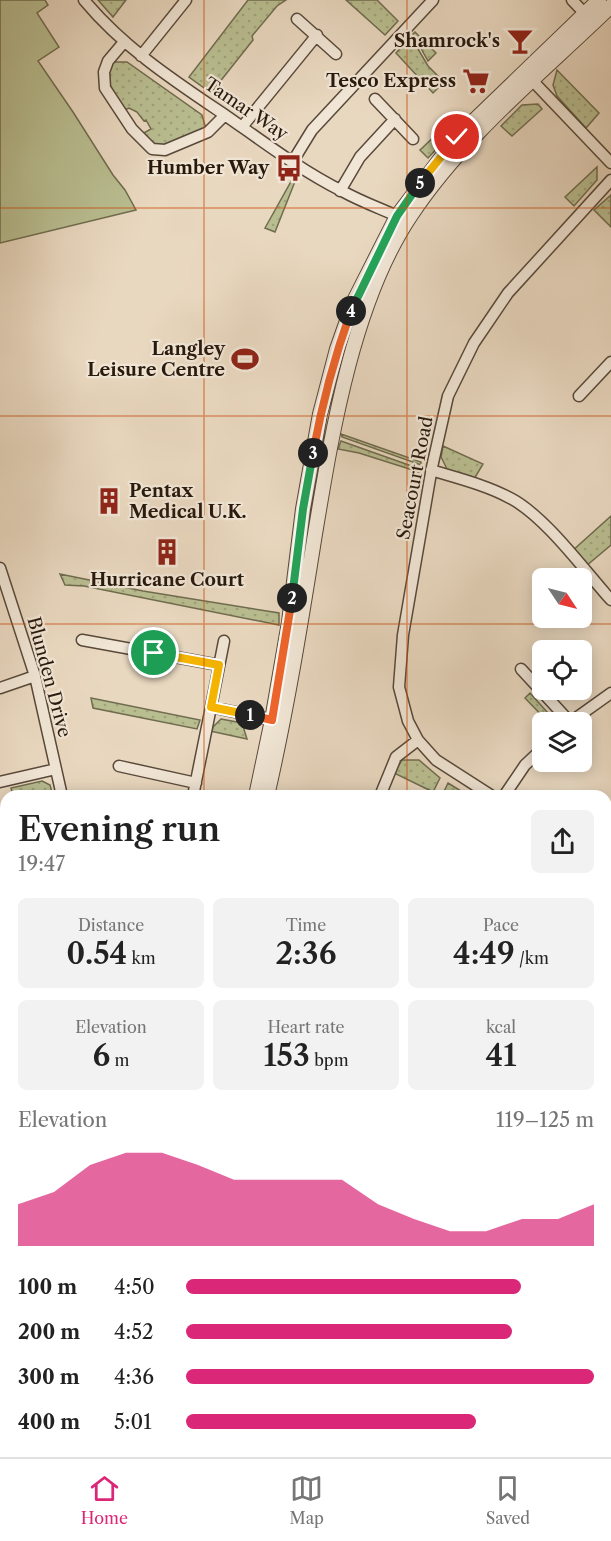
<!DOCTYPE html>
<meta charset="utf-8">
<style>
:root{--surface:#fff;--page:#f2f2f2;--text:#222;--muted:#767676;--line:#e0e0e0;--accent:#db2777}
body{margin:0;font-family:"Libre Caslon Text",serif;background:var(--page);color:var(--text);height:100vh;display:flex;flex-direction:column;font-size:22px;white-space:nowrap}
*{box-sizing:border-box;margin:0}
p{font-size:20px;color:var(--muted)}
.icon{flex:none;width:33px;height:33px;fill:none;stroke:currentColor;stroke-width:2;stroke-linecap:round;stroke-linejoin:round}
.map{position:relative;flex:1;overflow:hidden}
.side{position:absolute;left:0px;top:790px;width:612px;height:668px;display:flex;flex-direction:column;background:var(--surface);border-radius:18px 18px 0 0;box-shadow:0 3px 15px #0003}
.side>*{flex:none}
.needle{width:39px;rotate:125deg}
.tools{position:absolute;left:532px;top:568px;display:grid;gap:12px}
.tools a{display:grid;place-items:center;width:60px;height:60px;border-radius:9px;background:var(--surface);box-shadow:0 3px 15px #0003;font-size:30px}
.pin{position:absolute;display:grid;place-items:center;width:51px;height:51px;color:#fff;margin:-26px;border:3px solid #fff;border-radius:50%;box-shadow:0 2px 6px #0007}
.km{position:absolute;width:30px;height:30px;margin:-15px;border-radius:50%;background:#222;color:#fff;font-size:16px;line-height:30px;text-align:center}
.round{display:grid;place-items:center;flex:none;width:63px;height:63px;border-radius:9px;background:var(--page)}
.headline{display:flex;align-items:center;justify-content:space-between;height:102px;padding:0 18px}
h1{font-size:33px;font-weight:600;line-height:45px}
.metrics{display:grid;grid-template-columns:repeat(3,1fr);gap:9px;height:102px;padding:6px 18px}
.metrics div{display:grid;align-content:center;border-radius:9px;background:var(--page);text-align:center}
.metrics b{font-size:30px;font-weight:600}
.metrics small{font-size:16px;font-weight:400}
.metrics p{font-size:16px}
.chart{height:168px;padding:12px 18px}
.chart p{display:flex;justify-content:space-between}
.chart svg{width:100%;height:108px;margin-top:6px;fill:var(--accent);opacity:.7}
ul{padding:0 18px;list-style:none;font-size:20px}
li{display:grid;grid-template-columns:96px 72px 1fr;align-items:center;height:45px}
li i{height:15px;border-radius:8px;background:var(--accent)}
.tab-bar{display:flex;justify-content:space-around;align-items:center;height:84px;border-top:2px solid var(--line);background:var(--surface);font-size:16px;color:var(--muted)}
.tab-bar a{display:grid;justify-items:center;gap:3px}
.tab-bar .active{color:var(--accent)}
.map>svg:first-child{display:block}
</style>
<div class="map">
<svg width="611" height="1457" viewBox="0 0 611 1457">
<defs>
<pattern id="grass-dots" width="8" height="8" patternUnits="userSpaceOnUse" patternTransform="scale(1.5)"><rect width="8" height="8" fill="#b9be91"/><path d="M2 2h.1M6 6h.1" fill="none" stroke="#9fa37c" stroke-width="1.8" stroke-linecap="round"/></pattern>
<pattern id="forest-crowns" width="20" height="18" patternUnits="userSpaceOnUse" patternTransform="scale(1.5)"><rect width="20" height="18" fill="#b9be91"/><path d="M2 6a3 3 0 1 1 6 0M12 15a3 3 0 1 1 6 0" fill="none" stroke="#9fa37c"/></pattern>
</defs>
<rect width="100%" height="100%" fill="#e9d8c0"/>
<filter id="stains"><feTurbulence type="fractalNoise" baseFrequency=".00333" numOctaves="4"/><feColorMatrix values="0 0 0 0 .2 0 0 0 0 .09 0 0 0 0 .02 0 0 0 .5 -.17"/></filter>
<radialGradient id="worn" r=".72"><stop offset=".6" stop-color="#630" stop-opacity="0"/><stop offset="1" stop-color="#630" stop-opacity=".3"/></radialGradient>
<path fill="url(#grass-dots)" stroke="#706c4f" stroke-width="1.5" d="M98 0H126L113 17Z
M248 0H286L277 6 252 36 253 40 211 93 189 77Z
M346 0H377L398 21 385 35Z
M415 32 436 53 428 61 413 34Z
M411 37 428 66 444 82 433 93 396 53Z
M112 62H127L202 115 206 129 172 147 150 144 142 134 151 129 146 120 144 121 137 112 129 108 124 110C113 94 101 82 112 62Z
M557 70 599 113 586 128 557 96 553 85Z
M538 104 542 109 512 136 501 126 522 105Z
M454 118 459 125 428 158 420 150Z
M597 167V180L574 206 565 197Z
M293 178 296 179 275 232 265 228Z
M611 195V227L594 210Z
M341 434 421 462V465L342 437Z
M341 441 420 469 419 472 359 453 338 449Z
M443 446 483 464 474 479 448 471 441 457Z
M611 516V545L586 566 571 552Z
M60 574 143 591 279 613V625L84 586 65 585Z
M530 693 548 713 549 723 525 698Z
M91 698 200 720 197 729 93 708Z
M221 719 242 723 247 739 210 731 212 728Z
M402 760H419L440 778 433 792 394 773Z
M42 781 50 785 53 796H13L11 788Z
M448 783 469 796H442Z
M0 1147 6 1150V1349L0 1357Z"/>
<path fill="url(#forest-crowns)" stroke="#706c4f" stroke-width="1.5" d="M6 1320V1349L0 1358V1330Z"/>
<path fill="#b9be91" stroke="#706c4f" stroke-width="1.5" d="M0 0H45L48 5 37 13 59 47 38 61 73 112 113 175 125 190 136 210 0 243Z"/>
<g fill="none" stroke-linecap="round" stroke-linejoin="round">
<defs>
<path id="minor" d="M84 0C123 47 173 80 222 113 261 140 300 170 342 191 360 201 379 208 397 216L402 220
M572 0 590 19
M297 19 336 54
M124 42 108 61 104 72 105 88 132 129 152 149 165 150 208 132 225 115
M141 56 186 0
M528 76 611 163
M375 99 413 139
M242 127 317 35
M293 161 312 130 433 0
M340 191 360 157 395 119
M579 396 611 362
M431 470C457 478 486 485 510 498 545 516 584 570 611 600
M0 568 35 676 62 796
M82 640 219 665
M224 641 211 707 278 721
M521 669 570 722
M0 688 35 676
M569 723 611 693
M119 766 196 783
M0 782 56 769
M193 796 211 707
M380 796 396 757 418 740
M492 796 436 760 418 740 408 721 399 687 403 635 432 467 448 396 474 343 508 293 611 180
M504 796 525 765 543 748
M0 874 6 875
M2 956 6 958
M0 1111 6 1114
M606 1149 611 1144
M606 1182 611 1189"/>
<path id="tertiary" d="M256 796 272 720 289 622 303 509 320 414 337 349 354 301 397 216 457 137 599 0
M267 796C287 709 301 622 315 534 332 432 353 301 411 215 465 134 542 73 611 6
M0 1139 6 1142
M0 1379 6 1371"/>
</defs>
<use href="#minor" stroke="#58493a" stroke-width="13"/>
<use href="#tertiary" stroke="#58493a" stroke-width="16"/>
<use href="#minor" stroke="#f1e6d6" stroke-width="10"/>
<use href="#tertiary" stroke="#f1e6d6" stroke-width="14"/>
</g>
<g fill="none" stroke-linecap="round" stroke-linejoin="round">
<defs>
<path id="split-1" d="M154 653 219 665 211 707 250 715"/>
<path id="split-2" d="M250 715 272 720 292 598"/>
<path id="split-3" d="M292 598 303 509 313 453"/>
<path id="split-4" d="M313 453C322 404 334 358 351 311"/>
<path id="split-5" d="M351 311 397 216 420 183"/>
<path id="split-6" d="M420 183 457 137"/>
</defs>
<use href="#split-1" stroke="#fff" stroke-width="12"/>
<use href="#split-2" stroke="#fff" stroke-width="12"/>
<use href="#split-3" stroke="#fff" stroke-width="12"/>
<use href="#split-4" stroke="#fff" stroke-width="12"/>
<use href="#split-5" stroke="#fff" stroke-width="12"/>
<use href="#split-6" stroke="#fff" stroke-width="12"/>
<use href="#split-1" stroke="#f5b400" stroke-width="8"/>
<use href="#split-2" stroke="#f0652b" stroke-width="8"/>
<use href="#split-3" stroke="#22a559" stroke-width="8"/>
<use href="#split-4" stroke="#f0652b" stroke-width="8"/>
<use href="#split-5" stroke="#22a559" stroke-width="8"/>
<use href="#split-6" stroke="#f5b400" stroke-width="8"/>
</g>
<path fill="none" stroke="#cb4f0c" stroke-width="1.5" stroke-opacity="0.55" d="M204 0V796M407 0V796M0 208H611M0 416H611M0 624H611M0 833H6M606 833H611M0 1041H6M606 1041H611M0 1249H6M606 1249H611M204 1452V1457M407 1452V1457"/>
<defs>
<symbol id="bar-bare" viewBox="-9 -9 18 18"><path d="M-6-5H6L.8 .8V4.5H3.5V6h-7V4.5H-.8V.8Z" fill="#8f2418" stroke="#f1e6d6" stroke-width="2.5" paint-order="stroke"/></symbol>
<symbol id="supermarket-bare" viewBox="-9 -9 18 18"><path d="M-6-5.5h2.5l.6 2H6L4.5 2H-2.5L-4.4-4H-6ZM-1.5 3.2a1.3 1.3 0 1 0 .1 0ZM3 3.2a1.3 1.3 0 1 0 .1 0Z" fill="#8f2418" stroke="#f1e6d6" stroke-width="2.5" paint-order="stroke"/></symbol>
<symbol id="bus-bare" viewBox="-9 -9 18 18"><path d="M-5-6H5V4H4V6H2V4H-2V6H-4V4H-5ZM-3.5-4V0h7V-4ZM-3.5 1.2v1.5H-2V1.2ZM2 1.2v1.5H3.5V1.2Z" fill="#8f2418" stroke="#f1e6d6" stroke-width="2.5" paint-order="stroke"/></symbol>
<symbol id="stadium-bare" viewBox="-9 -9 18 18"><path d="M0-5a6.5 5 0 1 0 0 10a6.5 5 0 1 0 0-10ZM-3.5-1.8h7v3.6h-7Z" fill="#8f2418" stroke="#f1e6d6" stroke-width="2.5" paint-order="stroke"/></symbol>
<symbol id="building-bare" viewBox="-9 -9 18 18"><path d="M-4-6H4V6H1V3H-1V6H-4ZM-2.5-4.3h1.7v1.8h-1.7ZM.8-4.3h1.7v1.8H.8ZM-2.5-1h1.7V.8h-1.7ZM.8-1h1.7V.8H.8Z" fill="#8f2418" stroke="#f1e6d6" stroke-width="2.5" paint-order="stroke"/></symbol>
</defs>
<g fill-rule="evenodd">
<use href="#bar-bare" x="501" y="22" width="38" height="38"/>
<use href="#supermarket-bare" x="457" y="62" width="38" height="38"/>
<use href="#bus-bare" x="270" y="149" width="38" height="38"/>
<use href="#stadium-bare" x="226" y="340" width="38" height="38"/>
<use href="#building-bare" x="90" y="482" width="38" height="38"/>
<use href="#building-bare" x="148" y="533" width="38" height="38"/>
</g>
<g text-anchor="middle" stroke-width="4.5" stroke-linejoin="round" paint-order="stroke">
<g font-size="18" font-weight="bold" fill="#28190d" stroke="#f1e6d6" text-anchor="end">
<text x="500" y="47">Shamrock's</text>
<text x="456" y="87">Tesco Express</text>
<text x="269" y="174">Humber Way</text>
<text x="225" y="355">Langley<tspan x="225" dy="21">Leisure Centre</tspan></text>
<text x="129" y="497" text-anchor="start">Pentax<tspan x="129" dy="21">Medical U.K.</tspan></text>
<text x="167" y="586" text-anchor="middle">Hurricane Court</text>
</g>
<g font-size="18" fill="#28190d" stroke="#f1e6d6">
<text transform="translate(246 109) rotate(34)" y="6">Tamar Way</text>
<text transform="translate(415 478) rotate(-79)" y="6">Seacourt Road</text>
<text transform="translate(49 677) rotate(75)" y="6">Blunden Drive</text>
</g>
</g>
<rect width="100%" height="100%" filter="url(#stains)"/>
<rect width="100%" height="100%" fill="url(#worn)"/>
</svg>
<div class="tools">
<a><svg class="needle" viewBox="-14 -14 28 28"><path d="M0-13l5 13h-10z" fill="#e53935"/><path d="M0 13l5-13h-10z" fill="#767676"/></svg></a>
<a><svg class="icon" aria-label="locate" viewBox="0 0 24 24"><circle cx="12" cy="12" r="6"/><path d="M12 2v4M12 18v4M2 12h4M18 12h4"/></svg></a>
<a><svg class="icon" aria-label="layers" viewBox="0 0 24 24"><path d="M12 4l9 5-9 5-9-5zM3 14l9 5 9-5"/></svg></a>
</div>
<div class="pin" style="left:154px;top:653px;background:#1e9e55"><svg class="icon" aria-label="arrive" viewBox="0 0 24 24"><path d="M6 21V4h12l-3 4 3 4H6"/></svg></div>
<div class="pin" style="left:457px;top:137px;background:#d93025"><svg class="icon" aria-label="check" viewBox="0 0 24 24"><path d="M5 12l5 5 9-10"/></svg></div>
<b class="km" style="left:250px;top:715px">1</b>
<b class="km" style="left:292px;top:598px">2</b>
<b class="km" style="left:313px;top:453px">3</b>
<b class="km" style="left:351px;top:311px">4</b>
<b class="km" style="left:420px;top:183px">5</b>
<section class="side">
<div class="headline"><div><h1>Evening run</h1><p>19:47</p></div><a class="round"><svg class="icon" aria-label="share" viewBox="0 0 24 24"><path d="M12 15V3M7 8l5-5 5 5M5 13v7h14v-7"/></svg></a></div>
<div class="metrics">
<div><p>Distance</p><b>0.54<small> km</small></b></div>
<div><p>Time</p><b>2:36</b></div>
<div><p>Pace</p><b>4:49<small> /km</small></b></div>
</div>
<div class="metrics">
<div><p>Elevation</p><b>6<small> m</small></b></div>
<div><p>Heart rate</p><b>153<small> bpm</small></b></div>
<div><p>kcal</p><b>41</b></div>
</div>
<div class="chart"><p><span>Elevation</span>119–125 m</p>
<svg viewBox="0 0 160 44" preserveAspectRatio="none"><path d="M0 44V27L10 22L20 11L30 6L40 6L50 11L60 17L70 17L80 17L90 17L100 27L110 33L120 38L130 38L140 33L150 33L160 27V44z"/></svg>
</div>
<ul>
<li><b>100 m</b>4:50<i style="width:82%"></i></li>
<li><b>200 m</b>4:52<i style="width:80%"></i></li>
<li><b>300 m</b>4:36<i style="width:100%"></i></li>
<li><b>400 m</b>5:01<i style="width:71%"></i></li>
</ul>
</section>
</div>
<nav class="tab-bar">
<a class="active"><svg class="icon" aria-label="home" viewBox="0 0 24 24"><path d="M3 11l9-7 9 7M6 9v11h12V9"/></svg>Home</a>
<a><svg class="icon" aria-label="map" viewBox="0 0 24 24"><path d="M3 6l6-2 6 2 6-2v14l-6 2-6-2-6 2zM9 4v14M15 6v14"/></svg>Map</a>
<a><svg class="icon" aria-label="saved" viewBox="0 0 24 24"><path d="M7 4h10v16l-5-4-5 4z"/></svg>Saved</a>
</nav>
